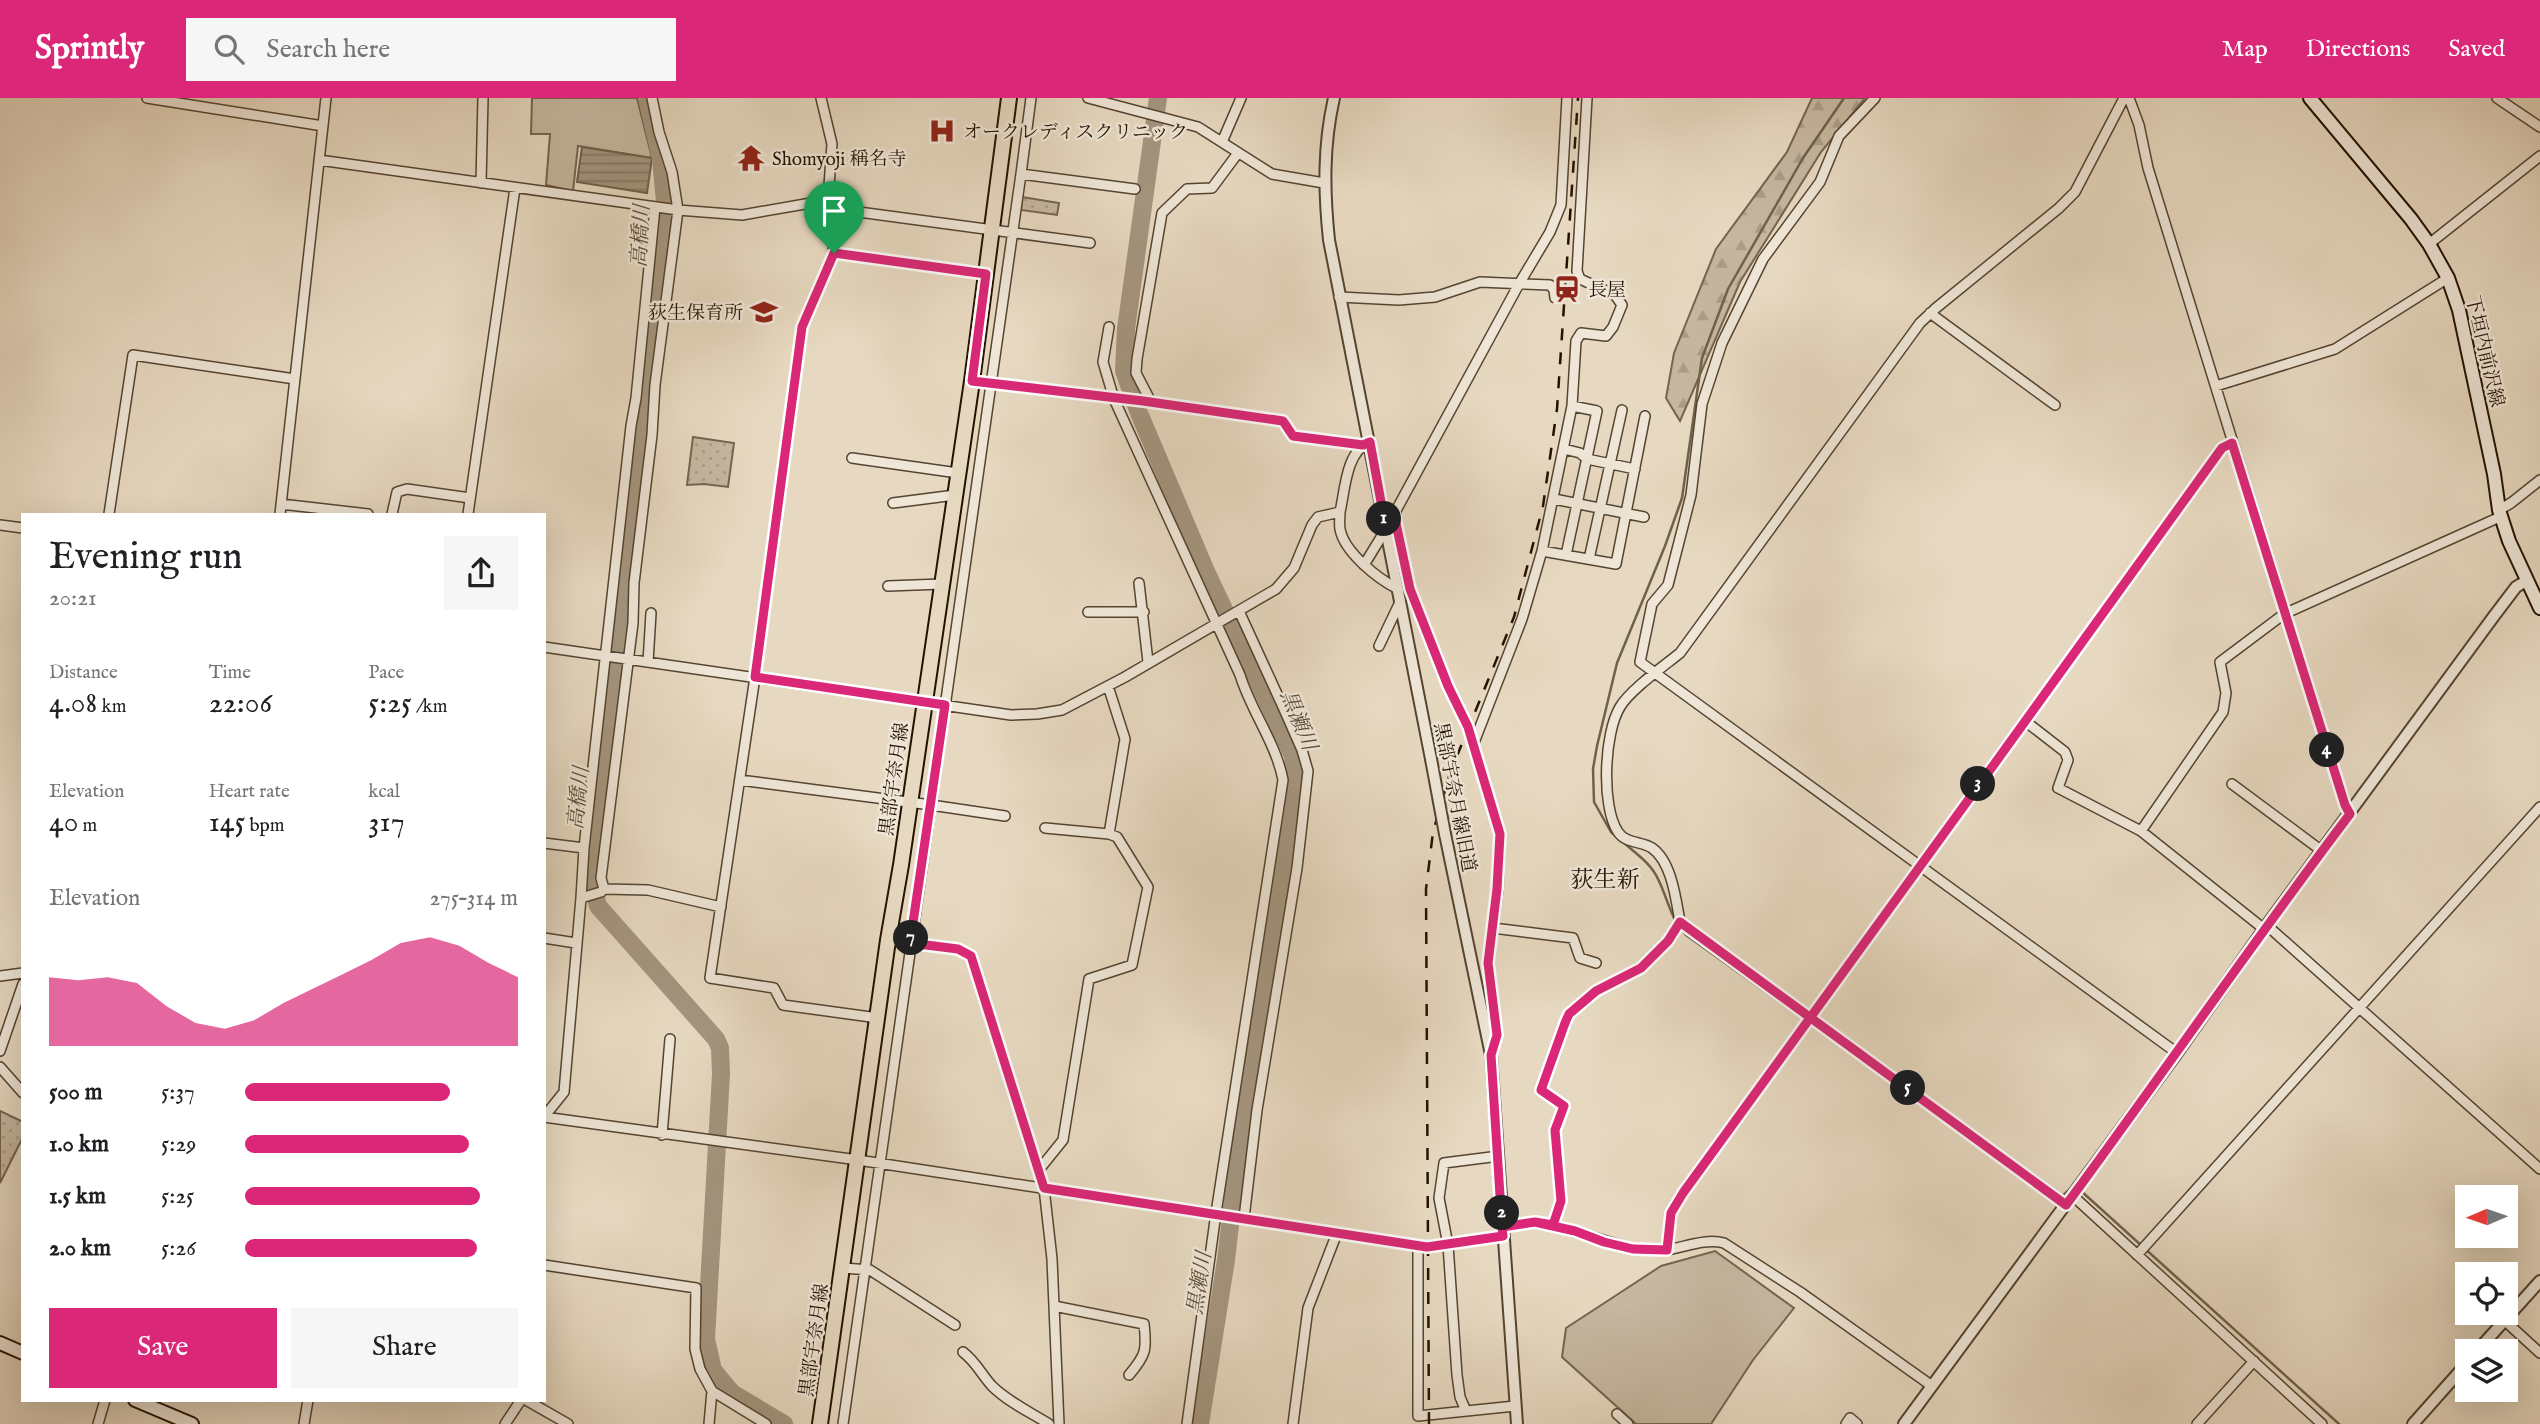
<!DOCTYPE html>
<meta charset="utf-8">
<style>
:root{--surface:#fff;--page:#f6f6f6;--text:#202124;--muted:#757577;--accent:#db2777}
body{margin:0;font-family:"IM FELL English","Noto Serif JP",serif;background:var(--page);color:var(--text);height:100vh;display:flex;flex-direction:column;font-size:26px;white-space:nowrap}
*{box-sizing:border-box;margin:0}
p{font-size:23px;color:var(--muted)}
.icon{flex:none;width:38px;height:38px;fill:none;stroke:currentColor;stroke-width:2;stroke-linecap:round;stroke-linejoin:round}
.map{position:relative;flex:1;overflow:hidden}
.sheet{position:absolute;left:21px;top:415px;width:525px;height:889px;display:flex;flex-direction:column;background:var(--surface);border-radius:0px;box-shadow:0 7px 28px #0002}
.sheet>*{flex:none}
.needle{width:46px;rotate:268deg}
.fabs{position:absolute;left:2455px;top:1087px;display:grid;gap:14px}
.fabs a{display:grid;place-items:center;width:63px;height:63px;border-radius:0px;background:var(--surface);box-shadow:0 7px 28px #0002;font-size:35px}
.pin{position:absolute;display:grid;place-items:center;width:60px;height:60px;color:#fff;margin:-72px -30px;border-radius:50% 50% 50% 0;rotate:-45deg;box-shadow:0 0 7px #0007}
.pin .icon{rotate:45deg}
.km{position:absolute;width:35px;height:35px;margin:-18px;border-radius:50%;background:#222;color:#fff;font-size:19px;line-height:35px;text-align:center}
.round{display:grid;place-items:center;flex:none;width:74px;height:74px;border-radius:0px;background:var(--page)}
.headline{display:flex;align-items:center;justify-content:space-between;height:119px;padding:0 28px}
h1{font-size:38px;font-weight:600;line-height:52px}
.metrics{display:grid;grid-template-columns:repeat(3,1fr);gap:10px;height:119px;padding:7px 28px}
.metrics div{display:grid;align-content:center}
.metrics b{font-size:30px;font-weight:600}
.metrics small{font-size:19px;font-weight:400}
.metrics p{font-size:19px}
.chart{height:196px;padding:14px 28px}
.chart p{display:flex;justify-content:space-between}
.chart svg{width:100%;height:126px;margin-top:7px;fill:var(--accent);opacity:.7}
.primary-button{display:flex;gap:14px;margin-top:auto;padding:14px 28px}
.primary-button a{flex:1;height:80px;border-radius:0px;background:var(--accent);color:#fff;font-size:28px;font-weight:600;line-height:80px;text-align:center}
.primary-button a+a{background:var(--page);color:var(--text)}
ul{padding:0 28px;list-style:none;font-size:23px}
li{display:grid;grid-template-columns:112px 84px 1fr;align-items:center;height:52px}
li i{height:18px;border-radius:9px;background:var(--accent)}
header{display:flex;align-items:center;gap:42px;box-sizing:border-box;height:98px;padding:0 35px;background:var(--accent);color:#fff}
header strong{font-size:33px}
nav{display:flex;gap:38px;margin-inline-start:auto;font-size:24px}
.search{width:490px;height:63px;background:var(--page);display:flex;align-items:center;gap:18px;box-sizing:border-box;padding:0 24px;border-radius:0px;color:var(--muted);font-size:26px}
.map>svg:first-child{display:block}
</style>
<header>
<strong>Sprintly</strong>
<div class="search"><svg class="icon" aria-label="search" viewBox="0 0 24 24"><circle cx="10" cy="10" r="6"/><path d="M15 15l6 6"/></svg>Search here</div>
<nav><a>Map</a><a>Directions</a><a>Saved</a></nav>
</header>
<div class="map">
<svg width="2540" height="1326" viewBox="0 0 2540 1326">
<defs>
<pattern id="grass-dots" width="8" height="8" patternUnits="userSpaceOnUse" patternTransform="scale(1.75)"><rect width="8" height="8" fill="#c6b7a0"/><path d="M2 2h.1M6 6h.1" fill="none" stroke="#aa9c88" stroke-width="1.8" stroke-linecap="round"/></pattern>
<pattern id="forest-firs" width="22" height="20" patternUnits="userSpaceOnUse" patternTransform="scale(1.75)"><rect width="22" height="20" fill="#c6b7a0"/><path d="M5 1l3.5 6h-7zM16 11l3.5 6h-7z" fill="#aa9c88"/></pattern>
<pattern id="water-rules" width="6" height="5" patternUnits="userSpaceOnUse" patternTransform="scale(1.75)"><rect width="6" height="5" fill="#a4957f"/><path d="M0 2.5h6" fill="none" stroke="#857866"/></pattern>
</defs>
<rect width="100%" height="100%" fill="#e7d9c1"/>
<filter id="stains"><feTurbulence type="fractalNoise" baseFrequency=".00286" numOctaves="4"/><feColorMatrix values="0 0 0 0 .2 0 0 0 0 .09 0 0 0 0 .02 0 0 0 .5 -.17"/></filter>
<radialGradient id="worn" r=".72"><stop offset=".6" stop-color="#630" stop-opacity="0"/><stop offset="1" stop-color="#630" stop-opacity=".3"/></radialGradient>
<path fill="url(#grass-dots)" stroke="#746450" stroke-width="2" d="M1022 99 1059 105 1057 117 1021 112Z
M693 339 734 345 728 389 704 386 687 387Z
M0 1013 23 1024V1039L0 1085Z"/>
<path fill="url(#forest-firs)" stroke="#746450" stroke-width="2" d="M1812 0H1865L1821 54 1740 184 1680 323 1666 300 1674 255 1716 151 1787 54Z"/>
<path fill="#c6b7a0" stroke="#746450" stroke-width="2" d="M532 0H637L652 60 578 48 573 93 546 87 550 36H531Z
M1715 1153 1794 1210 1753 1262 1711 1326H1636L1562 1259 1566 1230 1661 1168Z"/>
<path fill="url(#water-rules)" stroke="#70614c" stroke-width="2" d="M582 49 652 60 647 95 577 84Z"/>
<g fill="none" stroke-linecap="round" stroke-linejoin="round">
<path stroke="#70614c" stroke-width="2.5" d="M1618 740 1611 734 1594 704 1593 671 1597 648 1617 565 1665 448 1682 400 1702 260 1728 191 1803 60 1844 0
M1623 744C1635 755 1651 765 1658 781 1668 801 1670 820 1686 837L1886 980
M1934 1015 2056 1105 2058 1103
M2080 1092 2339 1326
M2062 1098 2075 1087"/>
<path stroke="#a4957f" stroke-width="18" d="M647 0 661 61 667 125 634 393 592 783 598 808 716 941 720 950 721 976 706 1241 713 1272 732 1295 784 1326
M1158 0 1126 231 1124 273 1139 315 1205 471 1293 658 1295 699 1235 1084 1226 1162 1200 1326"/>
<defs>
<path id="minor" d="M147 0 323 28
M821 0 832 46 828 102 834 155 802 229 755 579 710 880 774 890 783 907 878 920
M1088 0 1198 29 1272 76 1324 85
M1875 0 1839 38 1820 84 1763 161 1722 245 1702 306 1691 397 1668 487 1652 506 1640 564 2177 955
M2129 0 2139 27 2148 70 2345 707 2350 716
M2497 0 2540 29
M1222 44 1241 0
M319 62 678 112 742 117 828 102
M1021 76 1031 0
M481 85 483 0
M829 110 1090 145
M2429 146 2540 58
M834 155 986 176
M1339 199 1399 202 1435 199 1480 184 1550 187 1554 192 1555 200
M1930 215 2055 307
M1109 229 1103 264 1114 301 1240 577C1251 613 1276 645 1283 682L1216 1115 1187 1326
M972 283 1143 303 1283 323 1293 338 1363 347
M2216 288 2335 251 2448 180
M1151 304 1136 275 1137 261 1162 115 1187 91 1212 90 1238 55
M1564 351 1580 355 1587 361 1635 371
M852 360 958 375
M1554 401 1644 419
M893 405 955 397
M281 406 368 416
M2499 412 2511 405 2540 382
M1340 414C1340 419 1339 426 1340 431 1344 454 1378 481 1398 491
M109 416 133 257 295 281
M280 416 326 0
M392 416 397 394 407 391 470 400
M468 416 515 90
M1394 416 1410 491 1448 588 1468 629 1500 736 1498 791 1488 865 1497 937 1491 955
M0 427 23 430
M1542 453 1616 466 1645 318
M1566 457 1597 313 1572 308
M1589 461 1622 312
M1364 467 1386 431 1519 186 1550 134 1561 107 1567 0
M1139 485 1148 564
M888 488 942 486
M1239 513 1283 609 1302 652 1308 673 1297 770 1257 1012 1244 1120
M1088 514H1144
M1379 548 1400 504
M544 549 1011 617 1037 616 1062 612 1125 579 1276 491 1294 470 1312 427 1318 419 1340 414C1345 392 1346 354 1369 344
M648 564 651 515
M1108 588 1125 641 1109 736
M2025 623 2065 654 2068 662 2058 690 2141 733 2264 831H2271L2540 1071
M1473 647 1522 521 1542 453 1572 308 1576 243 1581 235 1606 238 1613 229 1622 207 1615 197 1580 181 1577 173 1587 0
M740 682 931 707 1021 76 1135 91
M2232 686 2322 753
M2141 733 2223 614 2226 595 2220 564 2284 516 2502 418
M544 745 584 750
M604 791 601 780 633 525 634 485 652 337 655 287 678 112 672 74 659 34 652 0
M581 800 584 750 631 328 636 300 655 109
M1493 830 1573 840 1580 860 1596 865
M544 840 576 845
M888 842 958 851 971 858 1044 1090 1052 1161 1059 1326
M0 878 23 875
M0 953 23 886
M0 969 23 995
M544 1019 858 1062 1427 1149 1503 1138
M544 1019 564 994 581 800 601 794 604 791 648 792 721 809
M662 1037 670 941
M1038 1073 1063 1042 1089 881 1132 867 1148 789 1117 739 1109 736 1045 730
M2073 1098 2322 1326
M2066 1106 1680 824C1676 802 1672 764 1652 750 1642 743 1626 746 1618 734 1601 709 1604 635 1620 609 1630 592 1664 568 1680 555L1920 225 1936 210 2059 110 2075 94 2124 0
M1553 1127 1561 1103 1555 1032 1564 1008 1541 992 1565 925 1569 916 1596 893 1641 870 1668 843 1680 824
M1502 1129 1535 1124 1553 1127 1633 1151 1667 1152 1671 1115 1683 1095 2222 350 2232 345
M1418 1148V1318L1515 1308
M1667 1152C1685 1149 1706 1140 1724 1145L1800 1194 1932 1288
M2137 1157 2540 709
M544 1167 696 1190 695 1251 700 1271 712 1293 709 1326
M843 1170 870 1172 955 1227
M1054 1208 1144 1226C1147 1252 1146 1257 1129 1277
M2504 1222 2540 1255
M963 1254C977 1265 981 1276 992 1288 1008 1304 1030 1314 1049 1326
M712 1293 766 1326
M526 1302 568 1326
M1466 1313 1460 1299 1457 1277 1448 1147 1439 1100 1444 1065 1499 1058
M1617 1316 1628 1326
M98 1326 105 1302
M304 1326 308 1302
M505 1326 521 1302
M843 1326 931 707 1005 718
M1293 1326 1308 1210 1337 1135
M1846 1326 1850 1320 1857 1326
M2197 1326 2254 1263"/>
<path id="tertiary" d="M1334 0C1323 48 1324 94 1329 142L1431 661
M1445 736 1491 957 1517 1326
M2477 1253 2540 1183
M1904 1326 2177 955 2264 831 2494 518 2516 489 2526 483
M2413 1326 2468 1264"/>
<path id="secondary" d="M2310 0 2411 121 2429 146 2448 180 2459 212 2494 376 2499 412 2509 443 2540 510
M0 1245 23 1255
M135 1302 192 1326"/>
<path id="primary" d="M820 1326 888 842 901 767 972 283 1009 0"/>
</defs>
<use href="#minor" stroke="#544430" stroke-width="12"/>
<use href="#tertiary" stroke="#544430" stroke-width="14"/>
<use href="#secondary" stroke="#231200" stroke-width="16"/>
<use href="#primary" stroke="#231200" stroke-width="18"/>
<use href="#minor" stroke="#efe6d7" stroke-width="9"/>
<use href="#tertiary" stroke="#efe6d7" stroke-width="10"/>
<use href="#secondary" stroke="#efe6d7" stroke-width="12"/>
<use href="#primary" stroke="#e7d9c1" stroke-width="14"/>
<path stroke="#231200" stroke-width="2.5" stroke-dasharray="12 12" stroke-linecap="butt" d="M1429 1326 1426 791 1433 734 1450 675 1514 519 1543 408 1557 311 1578 0"/>
<defs>
<path id="tertiary-bridge" d="M1431 661 1445 736"/>
</defs>
<use href="#tertiary-bridge" stroke="#544430" stroke-width="14" stroke-linecap="butt"/>
<use href="#tertiary-bridge" stroke="#efe6d7" stroke-width="10"/>
</g>
<g fill="none" stroke-linecap="round" stroke-linejoin="round">
<defs>
<path id="route" d="M834 155 986 176 972 283 1143 303 1283 323 1293 338 1363 347 1370 344 1386 431 1394 416 1410 491 1448 588 1468 629 1500 736 1497 791 1488 865 1497 937 1491 957 1502 1129 1535 1124 1575 1133 1604 1144 1633 1151 1667 1152 1671 1115 1683 1095C1864 847 2043 599 2222 350L2232 345 2345 707 2350 716C2253 844 2162 977 2066 1107L1680 824 1668 843 1641 870 1596 893 1569 916 1565 925 1541 992 1564 1008 1555 1032 1561 1103 1553 1127 1535 1124 1502 1129 1503 1138 1427 1149 1044 1090 971 858 958 851 910 845 945 607 755 579 802 229 834 155"/>
</defs>
<use href="#route" stroke="#fff" stroke-width="14"/>
<use href="#route" stroke="#db2777" stroke-width="9"/>
</g>
<defs>
<symbol id="hospital-bare" viewBox="-9 -9 18 18"><path d="M-5-5h3v3.5h4V-5h3V5h-3V1.5h-4V5h-3Z" fill="#8f2418" stroke="#efe6d7" stroke-width="2.5" paint-order="stroke"/></symbol>
<symbol id="temple-bare" viewBox="-9 -9 18 18"><path d="M0-6L5-2H3V0L6.5 2.5H4V6H1.5V3h-3V6H-4V2.5H-6.5L-3 0V-2H-5Z" fill="#8f2418" stroke="#efe6d7" stroke-width="2.5" paint-order="stroke"/></symbol>
<symbol id="station-bare" viewBox="-9 -9 18 18"><path d="M-3-6H3Q5-6 5-4V2Q5 4 3 4L4.5 6H3L1.5 4h-3L-3 6H-4.5L-3 4Q-5 4-5 2V-4Q-5-6-3-6ZM-3.5-4v3h7v-3ZM-3.5 1v1.5H-2V1ZM2 1v1.5H3.5V1Z" fill="#8f2418" stroke="#efe6d7" stroke-width="2.5" paint-order="stroke"/></symbol>
<symbol id="school-bare" viewBox="-9 -9 18 18"><path d="M0-5L7-2L0 1L-7-2ZM-4 1L0 2.5L4 1V4Q0 6-4 4Z" fill="#8f2418" stroke="#efe6d7" stroke-width="2.5" paint-order="stroke"/></symbol>
</defs>
<g fill-rule="evenodd">
<use href="#hospital-bare" x="923" y="14" width="38" height="38"/>
<use href="#temple-bare" x="732" y="41" width="38" height="38"/>
<use href="#station-bare" x="1548" y="172" width="38" height="38"/>
<use href="#school-bare" x="745" y="195" width="38" height="38"/>
</g>
<g text-anchor="middle" stroke-width="5" stroke-linejoin="round" paint-order="stroke">
<g font-size="19" fill="#231200" stroke="#efe6d7" text-anchor="start">
<text x="963" y="40">オークレディスクリニック</text>
<text x="772" y="67">Shomyoji 稱名寺</text>
<text x="1588" y="198">長屋</text>
<text x="743" y="221" text-anchor="end">荻生保育所</text>
</g>
<g font-size="19" fill="#231200" stroke="#efe6d7">
<text transform="translate(2486 253) rotate(77)" y="7">下垣内前沢線</text>
<text transform="translate(893 681) rotate(-82)" y="7">黒部宇奈月線</text>
<text transform="translate(1456 699) rotate(79)" y="7">黒部宇奈月線旧道</text>
<text transform="translate(813 1242) rotate(-82)" y="7">黒部宇奈月線</text>
</g>
<g font-size="21" font-style="italic" fill="#5d4d39" stroke="#efe6d7">
<text transform="translate(640 138) rotate(-87)" y="7">高橋川</text>
<text transform="translate(1299 622) rotate(68)" y="7">黒瀬川</text>
<text transform="translate(578 700) rotate(-84)" y="7">高橋川</text>
<text transform="translate(1199 1185) rotate(-81)" y="7">黒瀬川</text>
</g>
<g font-size="23" fill="#231200" stroke="#efe6d7">
<text x="1605" y="789">荻生新</text>
</g>
</g>
<rect width="100%" height="100%" filter="url(#stains)"/>
<rect width="100%" height="100%" fill="url(#worn)"/>
</svg>
<div class="fabs">
<a><svg class="needle" viewBox="-14 -14 28 28"><path d="M0-13l5 13h-10z" fill="#e53935"/><path d="M0 13l5-13h-10z" fill="#757577"/></svg></a>
<a><svg class="icon" aria-label="locate" viewBox="0 0 24 24"><circle cx="12" cy="12" r="6"/><path d="M12 2v4M12 18v4M2 12h4M18 12h4"/></svg></a>
<a><svg class="icon" aria-label="layers" viewBox="0 0 24 24"><path d="M12 4l9 5-9 5-9-5zM3 14l9 5 9-5"/></svg></a>
</div>
<div class="pin" style="left:834px;top:155px;background:#1e9e55"><svg class="icon" aria-label="arrive" viewBox="0 0 24 24"><path d="M6 21V4h12l-3 4 3 4H6"/></svg></div>
<b class="km" style="left:1384px;top:421px">1</b>
<b class="km" style="left:1502px;top:1115px">2</b>
<b class="km" style="left:1978px;top:686px">3</b>
<b class="km" style="left:2327px;top:652px">4</b>
<b class="km" style="left:1908px;top:990px">5</b>
<b class="km" style="left:911px;top:840px">7</b>
<section class="sheet">
<div class="headline"><div><h1>Evening run</h1><p>20:21</p></div><a class="round"><svg class="icon" aria-label="share" viewBox="0 0 24 24"><path d="M12 15V3M7 8l5-5 5 5M5 13v7h14v-7"/></svg></a></div>
<div class="metrics">
<div><p>Distance</p><b>4.08<small> km</small></b></div>
<div><p>Time</p><b>22:06</b></div>
<div><p>Pace</p><b>5:25<small> /km</small></b></div>
</div>
<div class="metrics">
<div><p>Elevation</p><b>40<small> m</small></b></div>
<div><p>Heart rate</p><b>145<small> bpm</small></b></div>
<div><p>kcal</p><b>317</b></div>
</div>
<div class="chart"><p><span>Elevation</span>275–314 m</p>
<svg viewBox="0 0 160 44" preserveAspectRatio="none"><path d="M0 44V20L10 21L20 20L30 22L40 30L50 36L60 38L70 35L80 29L90 24L100 19L110 14L120 8L130 6L140 9L150 15L160 20V44z"/></svg>
</div>
<ul>
<li><b>500 m</b>5:37<i style="width:75%"></i></li>
<li><b>1.0 km</b>5:29<i style="width:82%"></i></li>
<li><b>1.5 km</b>5:25<i style="width:86%"></i></li>
<li><b>2.0 km</b>5:26<i style="width:85%"></i></li>
</ul>
<div class="primary-button"><a>Save</a><a>Share</a></div>
</section>
</div>
